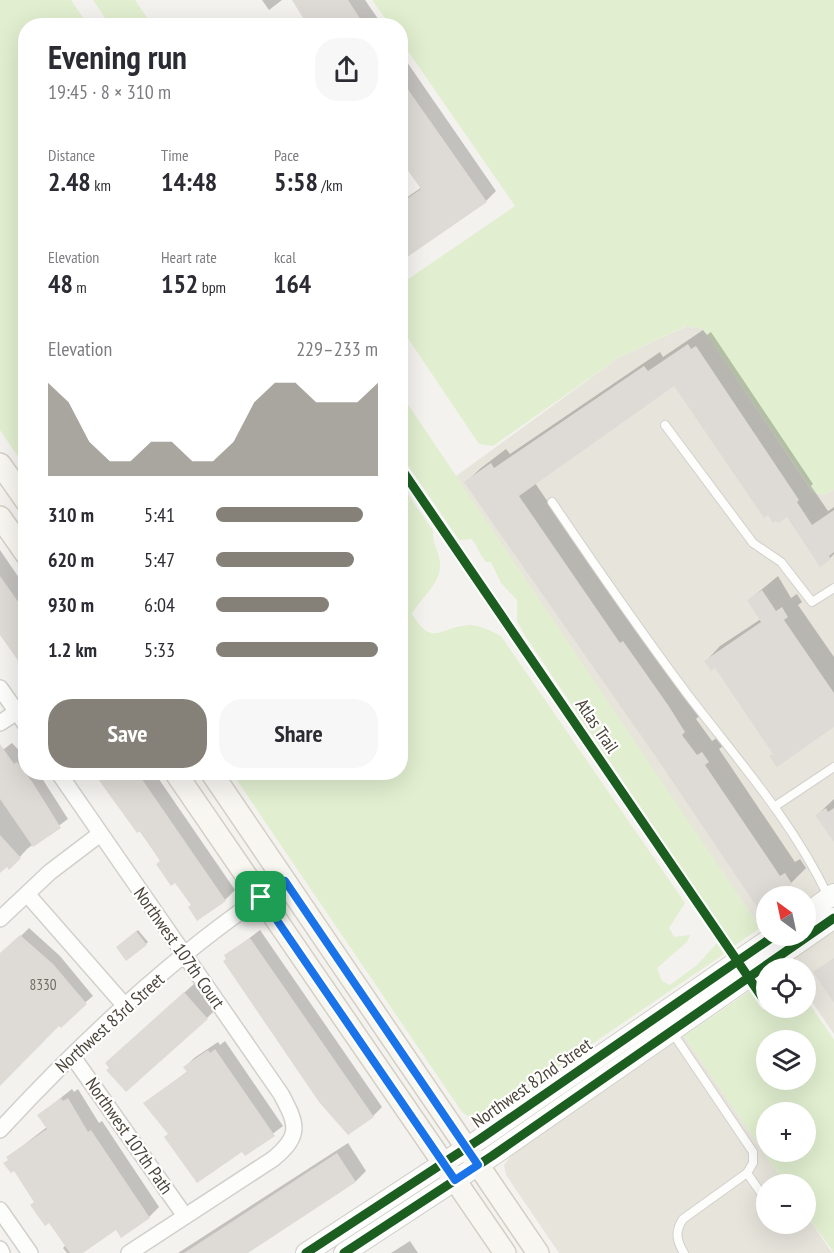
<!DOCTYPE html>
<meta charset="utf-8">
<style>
:root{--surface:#fff;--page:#f7f7f7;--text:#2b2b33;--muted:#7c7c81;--accent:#868178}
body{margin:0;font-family:"PT Sans Narrow",sans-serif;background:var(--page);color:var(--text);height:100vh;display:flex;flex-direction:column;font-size:22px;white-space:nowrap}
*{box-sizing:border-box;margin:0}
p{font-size:20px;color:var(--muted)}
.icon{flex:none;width:33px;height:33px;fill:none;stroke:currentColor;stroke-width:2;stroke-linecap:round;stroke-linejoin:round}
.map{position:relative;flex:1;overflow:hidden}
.drawer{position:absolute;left:18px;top:18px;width:390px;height:762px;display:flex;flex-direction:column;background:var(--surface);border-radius:24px;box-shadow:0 6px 24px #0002}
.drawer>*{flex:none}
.needle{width:39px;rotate:327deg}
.controls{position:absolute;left:756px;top:886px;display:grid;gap:12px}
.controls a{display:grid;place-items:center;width:60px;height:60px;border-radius:50%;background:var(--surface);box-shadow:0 6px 24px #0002;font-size:30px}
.pin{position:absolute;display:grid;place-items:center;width:51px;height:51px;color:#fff;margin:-26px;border-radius:12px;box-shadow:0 3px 9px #0006}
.round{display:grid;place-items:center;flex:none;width:63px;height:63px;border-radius:24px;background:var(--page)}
.headline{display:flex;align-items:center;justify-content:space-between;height:102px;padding:0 30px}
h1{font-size:33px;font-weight:800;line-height:45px}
.stats{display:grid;grid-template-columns:repeat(3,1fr);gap:9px;height:102px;padding:6px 30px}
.stats div{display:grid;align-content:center}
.stats b{font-size:26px;font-weight:800}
.stats small{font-size:16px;font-weight:400}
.stats p{font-size:16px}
.chart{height:168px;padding:12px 30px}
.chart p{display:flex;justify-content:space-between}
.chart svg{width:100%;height:108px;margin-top:6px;fill:var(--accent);opacity:.7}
.action{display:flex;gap:12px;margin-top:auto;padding:12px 30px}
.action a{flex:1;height:69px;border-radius:24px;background:var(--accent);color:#fff;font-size:24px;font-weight:800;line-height:69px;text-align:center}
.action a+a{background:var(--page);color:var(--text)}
ul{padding:0 30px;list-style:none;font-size:20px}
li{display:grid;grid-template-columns:96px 72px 1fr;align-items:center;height:45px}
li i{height:15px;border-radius:8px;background:var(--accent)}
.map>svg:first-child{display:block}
</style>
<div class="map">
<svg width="834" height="1253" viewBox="0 0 834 1253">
<rect width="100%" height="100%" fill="#f4f2ee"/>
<path fill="#e7e4dc" d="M687 326 703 329 813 493 826 495 834 489V1034L806 993V969H789L767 936H806V897H766V936L452 479 618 358Z
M684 1036 786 1185H766V1224H806V1214L832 1253H559L506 1175 504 1165 512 1155Z"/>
<path fill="#e1eecf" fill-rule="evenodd" d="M0 0H71L88 25 26 26 25 467 0 430Z
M93 0H135L152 25H110Z
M372 0H834V489L826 495 814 493 703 329 686 326 618 358 493 446 479 444 401 328V284L515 206 401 41 400 26 390 25Z
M401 394 759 926 760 928 734 946 526 637 517 621V600L501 583 491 562H486C479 554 478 547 472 539L459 540 401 455Z
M401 484 433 531C432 544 440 552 440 564 441 584 421 597 412 614 432 648 440 627 469 625 480 625 491 631 501 636L685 903 669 928 674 937 690 935 687 942 657 968 662 981 670 985 697 965 717 943 724 954 482 1119H472L462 1112 232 773 400 772Z
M766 980V1008H806V999L834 1040V1253L806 1214V1185H786L684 1036ZM766 1041H806V1080H766ZM766 1113H806V1152H766Z"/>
<path fill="#0003" d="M262 0H282L269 10Z
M293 0H365L383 26H300L307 20Z
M400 52 496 191 486 201 400 260V202L422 187 400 156Z
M703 330 707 335 711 332 813 484 811 486 828 511 834 507V554L830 558 820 564 787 515 674 384 535 483 635 629 639 627 682 690 699 716 696 719 712 741 717 738 723 746 719 749 795 862 800 859 806 868 791 883 758 905 657 756 466 482 481 468 506 449 510 454 660 352 663 357Z
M0 550 26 588V668L0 633Z
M778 576 791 598 797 594 802 602 798 605 834 657V725L774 753 715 666 706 661 720 646 761 619 749 600Z
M12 743 26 758V772H38L68 819 27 849 10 868 7 865 0 871V752Z
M98 772H154L235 890 225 900 192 905Z
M834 799V839L817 815Z
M29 928 60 956 93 996 59 1024 0 1085V957Z
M138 930 148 942 146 944 118 948Z
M260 930 382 1107 373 1116 226 956Z
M195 983 217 1008 207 1018 117 1053Z
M225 1041 283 1126 246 1154 242 1150 169 1134 145 1103 188 1071 185 1067 194 1058 218 1042 220 1045Z
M72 1089 74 1092 78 1089 99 1123 102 1121 159 1207 149 1217 117 1228 81 1253H67L63 1248 66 1245 8 1157 47 1127 39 1115Z
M348 1143 366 1171 356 1181 245 1253H178Z
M410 1241 418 1253H391Z"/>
<path fill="#dedbd6" d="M292 0H348L365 26H308Z
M400 78 487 202 400 262V204L421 189 400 159Z
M688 344 691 349 696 346 799 500 797 502 812 525 834 510V552L829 556 831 559 820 567 787 517 778 523 776 521 773 523 768 515 764 518 674 386 519 496 620 643 623 641 668 705 685 732 682 735 697 755 702 752 709 762 705 765 780 876 785 873 792 884 772 897H766V901L757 907 656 757 464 482 491 463 494 468 644 366 648 371Z
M0 576 26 613V672L0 635Z
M762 590 776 611 782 607 788 617 784 620 834 693V727L777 767 769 756 773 754 715 668 711 671 704 661 761 622 747 600Z
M0 744 14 764 17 762 33 783 61 828 33 847 0 799Z
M93 772H137L226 901 197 921 188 907 191 905 175 883 171 886 156 864 160 861 140 831 137 833Z
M826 808 828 812 834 808V842L815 815Z
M0 835 21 858 9 870 7 867 0 873Z
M136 931 147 945 126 961 116 947Z
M20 935 53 964 87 1004 61 1028 59 1026 0 1086V953Z
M250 938 374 1117 348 1135 319 1102 223 961 226 959 224 955Z
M834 958V1003L813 972Z
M184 992 208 1019 126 1092 106 1070 109 1068 105 1063Z
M215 1049 275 1136 245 1156 242 1152 197 1183 164 1137 168 1134 143 1103 187 1072 183 1067 208 1050 210 1053Z
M61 1098 63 1101 68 1098 88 1132 91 1130 150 1218 121 1238 116 1230 83 1253H70L49 1223 45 1226 30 1205 34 1202 14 1171 11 1173 3 1163 8 1160 6 1157 47 1129 37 1115Z
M337 1153 356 1182 248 1253H184Z"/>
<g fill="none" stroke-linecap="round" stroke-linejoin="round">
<defs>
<path id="service" d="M665 425 753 543 781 562 812 602 834 588
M552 502C596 567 641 632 688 695 737 759 793 822 828 896
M774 807 834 767
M672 1032 753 1152V1163L747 1173 683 1219C675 1231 676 1240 684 1253
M747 1173 761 1193"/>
<path id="minor" d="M0 688 26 725
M0 723 26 706
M58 772 281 1094C297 1124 302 1135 273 1159L129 1253
M27 894 126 1007
M0 919 50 872 100 834
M73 1057 185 1216
M0 1130C83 1040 183 947 285 881
M0 1210 30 1253
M0 1249 2 1253"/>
<path id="tertiary" d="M806 914 834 894
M306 1253 480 1139 774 936
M344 1253 492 1156 834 918"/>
<path id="secondary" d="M0 464 26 501
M0 517 26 554
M175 772 505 1253
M211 772 538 1253"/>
</defs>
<use href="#service" stroke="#d2d0cb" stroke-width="10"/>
<use href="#minor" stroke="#d2d0cb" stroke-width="18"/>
<use href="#tertiary" stroke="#d2d0cb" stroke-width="22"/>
<use href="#secondary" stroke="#d3cfc5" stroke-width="24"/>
<use href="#service" stroke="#fdfdfc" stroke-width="8"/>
<use href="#minor" stroke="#fdfdfc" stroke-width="15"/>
<use href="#tertiary" stroke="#fdfdfc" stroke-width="20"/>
<use href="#secondary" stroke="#f7f6f1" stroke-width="21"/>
<defs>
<path id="cycleway" d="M400 467 766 1003
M306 1253 480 1139 774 936
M344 1253 492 1156 834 918"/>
</defs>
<use href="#cycleway" stroke="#fff" stroke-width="13"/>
<use href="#cycleway" stroke="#1b5e20" stroke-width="9"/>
</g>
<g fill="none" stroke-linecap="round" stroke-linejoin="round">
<defs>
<path id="route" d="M285 881 478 1165 455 1180 261 897Z"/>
</defs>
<use href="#route" stroke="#fff" stroke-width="12"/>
<use href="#route" stroke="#1a73e8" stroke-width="8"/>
</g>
<g text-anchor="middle" stroke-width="4.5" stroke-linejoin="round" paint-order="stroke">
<g font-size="15" fill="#706a61">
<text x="43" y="990">8330</text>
</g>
<g font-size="18" fill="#4b4439" stroke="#fff">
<text transform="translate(597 726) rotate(56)" y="6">Atlas Trail</text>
<text transform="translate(179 948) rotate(55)" y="6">Northwest 107th Court</text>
<text transform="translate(110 1023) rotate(-42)" y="6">Northwest 83rd Street</text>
<text transform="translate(532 1083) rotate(-35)" y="6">Northwest 82nd Street</text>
<text transform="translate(129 1136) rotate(55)" y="6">Northwest 107th Path</text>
</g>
</g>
</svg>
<div class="controls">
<a><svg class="needle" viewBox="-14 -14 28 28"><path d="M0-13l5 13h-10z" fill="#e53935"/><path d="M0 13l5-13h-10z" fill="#7c7c81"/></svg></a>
<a><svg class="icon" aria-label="locate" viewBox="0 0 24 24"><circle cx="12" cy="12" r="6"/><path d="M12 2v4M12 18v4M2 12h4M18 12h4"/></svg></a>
<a><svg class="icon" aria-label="layers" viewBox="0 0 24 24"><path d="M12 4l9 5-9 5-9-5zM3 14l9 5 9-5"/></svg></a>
<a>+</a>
<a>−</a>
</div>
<div class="pin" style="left:261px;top:897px;background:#1e9e55"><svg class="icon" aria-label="arrive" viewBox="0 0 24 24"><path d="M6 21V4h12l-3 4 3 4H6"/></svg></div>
<section class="drawer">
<div class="headline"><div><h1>Evening run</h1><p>19:45 · 8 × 310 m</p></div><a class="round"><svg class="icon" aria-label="share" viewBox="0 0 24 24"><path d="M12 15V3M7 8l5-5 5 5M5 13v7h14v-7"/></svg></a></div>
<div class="stats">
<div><p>Distance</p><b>2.48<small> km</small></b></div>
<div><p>Time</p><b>14:48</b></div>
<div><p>Pace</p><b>5:58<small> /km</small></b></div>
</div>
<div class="stats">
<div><p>Elevation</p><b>48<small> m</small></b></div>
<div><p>Heart rate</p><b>152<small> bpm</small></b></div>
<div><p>kcal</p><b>164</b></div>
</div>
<div class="chart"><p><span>Elevation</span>229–233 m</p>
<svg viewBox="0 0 160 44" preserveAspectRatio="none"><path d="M0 44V6L10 14L20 30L30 38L40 38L50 30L60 30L70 38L80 38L90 30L100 14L110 6L120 6L130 14L140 14L150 14L160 6V44z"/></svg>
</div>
<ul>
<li><b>310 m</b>5:41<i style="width:91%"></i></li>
<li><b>620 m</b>5:47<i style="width:85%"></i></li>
<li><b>930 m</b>6:04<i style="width:70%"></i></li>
<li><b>1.2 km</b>5:33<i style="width:100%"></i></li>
</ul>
<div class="action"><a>Save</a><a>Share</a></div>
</section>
</div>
